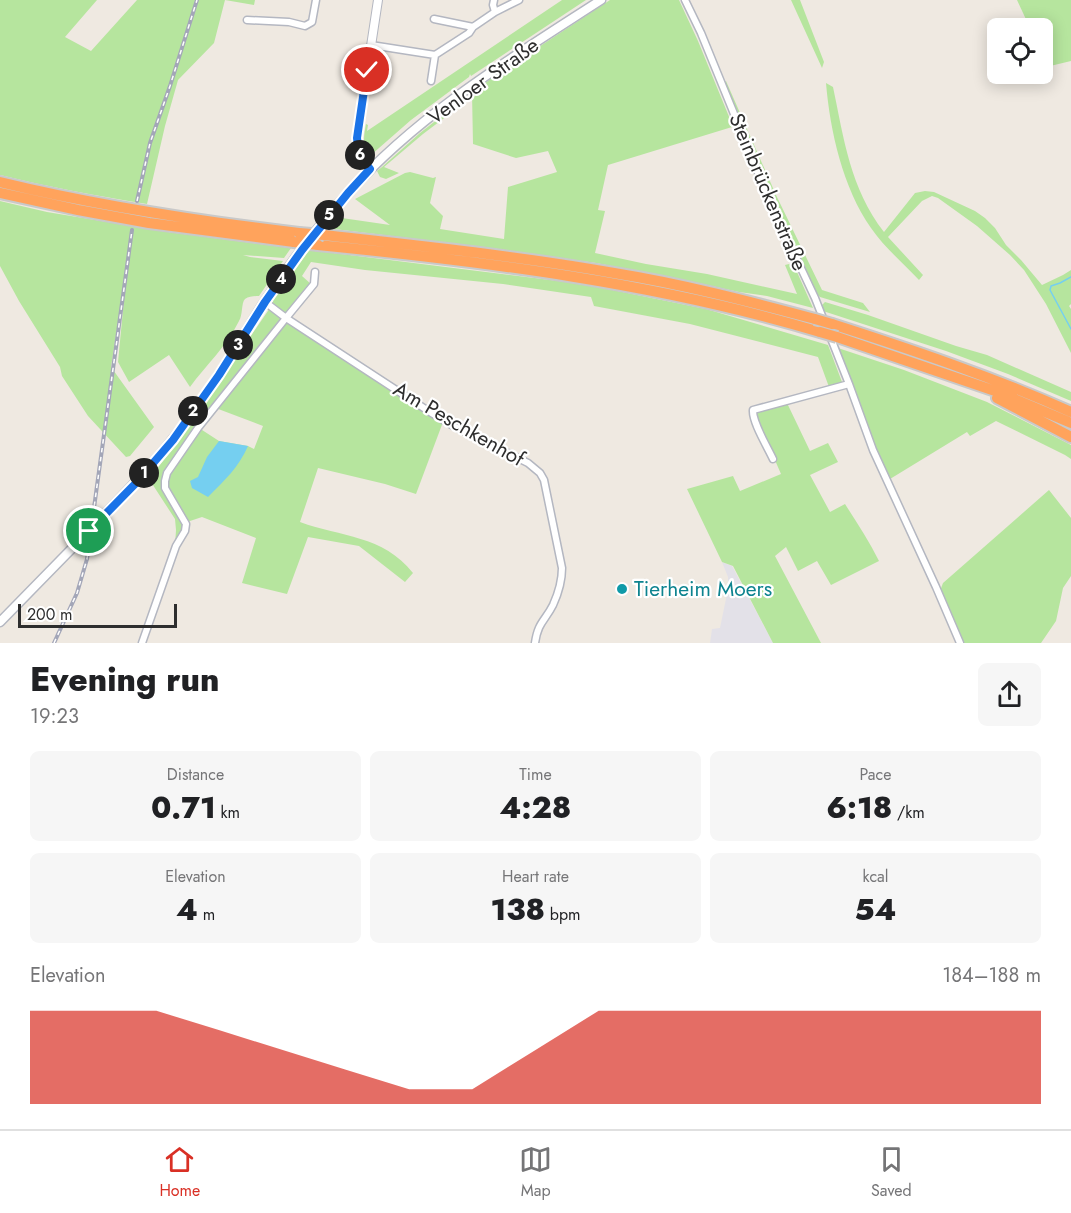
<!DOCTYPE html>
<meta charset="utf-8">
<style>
:root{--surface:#fff;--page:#f6f6f6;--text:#202124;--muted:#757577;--line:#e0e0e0;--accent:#d93025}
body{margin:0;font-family:Jost,sans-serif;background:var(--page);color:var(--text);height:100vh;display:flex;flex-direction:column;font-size:22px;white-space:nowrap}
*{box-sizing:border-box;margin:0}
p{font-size:20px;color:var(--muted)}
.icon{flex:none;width:33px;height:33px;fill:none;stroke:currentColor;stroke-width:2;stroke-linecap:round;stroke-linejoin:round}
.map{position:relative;height:643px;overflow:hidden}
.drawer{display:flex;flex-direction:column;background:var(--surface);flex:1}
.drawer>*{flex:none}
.tools{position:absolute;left:987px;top:18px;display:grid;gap:12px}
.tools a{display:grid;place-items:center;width:66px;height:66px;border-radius:9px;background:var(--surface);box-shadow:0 3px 15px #0003;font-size:30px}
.scale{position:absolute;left:18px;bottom:15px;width:159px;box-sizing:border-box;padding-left:6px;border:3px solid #2e2e2e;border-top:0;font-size:16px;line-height:21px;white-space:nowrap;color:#2e2e2e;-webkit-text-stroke:4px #fff;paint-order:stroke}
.pin{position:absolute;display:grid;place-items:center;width:51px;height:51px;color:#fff;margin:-26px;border:3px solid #fff;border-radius:50%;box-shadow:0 2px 6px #0007}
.km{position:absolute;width:30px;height:30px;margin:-15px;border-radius:50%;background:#222;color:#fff;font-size:16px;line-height:30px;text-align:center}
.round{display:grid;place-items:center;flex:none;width:63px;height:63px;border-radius:9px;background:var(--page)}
.summary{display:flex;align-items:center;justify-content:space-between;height:102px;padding:0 30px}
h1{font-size:33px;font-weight:800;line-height:45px}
.figures{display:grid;grid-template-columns:repeat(3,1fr);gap:9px;height:102px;padding:6px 30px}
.figures div{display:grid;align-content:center;border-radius:9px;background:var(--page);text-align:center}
.figures b{font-size:30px;font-weight:800}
.figures small{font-size:16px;font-weight:400}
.figures p{font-size:16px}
.chart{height:168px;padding:12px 30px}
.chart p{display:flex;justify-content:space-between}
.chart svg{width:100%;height:108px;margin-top:6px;fill:var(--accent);opacity:.7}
.tabs{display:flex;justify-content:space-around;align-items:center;height:84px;border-top:2px solid var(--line);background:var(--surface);font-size:16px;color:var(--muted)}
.tabs a{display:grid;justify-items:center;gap:3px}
.tabs .current{color:var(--accent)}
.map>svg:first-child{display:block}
</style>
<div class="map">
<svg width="1071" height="643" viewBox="0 0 1071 643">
<rect width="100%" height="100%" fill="#efe9e1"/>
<path fill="#e3e1e8" d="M722 562 732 566 773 643H710L712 629 720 628 728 589V577Z"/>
<path fill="#b6e59e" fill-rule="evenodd" d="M0 0H97L65 37 91 51 137 0H255L254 5 225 0 214 43 178 80 165 126 147 204C98 196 48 187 0 175Z
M562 0H586L471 76 470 74 469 77 411 120 371 155 368 154C362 144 364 135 366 124L368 125 367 131Z
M610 0H679L698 41 732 124 731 125 732 127 608 165 598 210 605 211 595 253 646 264 707 274 797 294 785 265 793 263 813 308 767 296 739 292 684 280 596 263 498 249 326 228 335 217 390 225 355 199 405 173 410 172 433 178 436 177 430 203 443 216 440 229 504 239 508 187 557 172 548 151 516 158 473 144 472 93 493 77Z
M791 0H800L824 62 822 68Z
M1017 0H1071V61L1046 67 1043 59 1042 28H1030Z
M726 81 776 195 822 290 863 303 870 312 820 297 817 294 772 198 748 142 749 139 746 135 724 83Z
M826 83 833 87C844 139 850 188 884 232L915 193 925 191 934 192 975 211 985 218 995 228 1006 245 1021 260 1042 285 1063 275 1071 270V304L1069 306 1071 309V353L1046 304 1024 270 1010 255 977 226 938 198 932 196 922 201 888 237 923 275 919 280C903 263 884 247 871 228 843 188 830 131 826 83Z
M466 97 468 100 423 134 384 167 399 173 386 179 380 177 377 171 382 167 420 133Z
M0 201 47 212 168 232 291 248 284 258 243 255 250 257 283 261 259 296C255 296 249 296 245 299 241 303 243 315 239 321 227 346 206 365 190 387L169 355 129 382 118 362 128 258 111 367 154 427 130 456 126 457 88 416 62 376 60 367 19 301 0 266Z
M309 250 583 284 706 309 828 345 842 382V383L829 387 818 357 690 324 594 306 591 297 503 284 365 270 311 262 302 276 311 284 287 313 284 314 275 308 273 304V300Z
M825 302 868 315 956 346 987 355 1071 392V401L1008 374 946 351 823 311 822 305Z
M270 308 443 422 416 494 385 484 318 468 300 522C341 537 383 535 413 573L405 582 359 546 308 537 287 594 242 583 256 538 202 517 187 522 175 545 176 530 175 519 149 479 177 443ZM213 407 263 426 254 449 248 446 219 441 199 428Z
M838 348 904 370 987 402 1071 445V459L1065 455 996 421 970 436 967 432 890 479 875 446Z
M787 403 810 451 828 443 838 462 810 475 830 512 845 504C857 523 869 541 879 561L831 585 817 561 798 571 786 547 775 556 821 643H773L733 566 722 562 687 489 733 476 740 491 781 474 755 414V412Z
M1049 490 1071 518V576L1063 588 1056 621 1041 643H963L940 591 943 583Z"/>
<path fill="#75cff0" d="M219 441 248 446C239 467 224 481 208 497L192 488 190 481 198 477 207 457Z"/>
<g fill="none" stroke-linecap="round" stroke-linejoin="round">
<path stroke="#75cff0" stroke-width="1.5" d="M1071 277 1060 283 1051 286 1050 290 1071 329"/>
<defs>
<path id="minor" d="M494 0 493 5 495 12
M685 0 701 33 770 202 815 298 849 384 873 450 936 587 960 643
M434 19 473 27
M247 20 289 22 305 26 312 22 316 0
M371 45 435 55 469 33 473 27 495 12 519 0
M431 81 435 55
M265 302 286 318 314 284 315 272
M773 459C767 446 752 422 753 410L849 384
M142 643 176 546 185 531 186 524 165 488V481L167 473 198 428 286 318 433 414 453 426 528 463 540 473 544 480 562 568C562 580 558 594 553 605 545 621 538 622 535 643"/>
<path id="tertiary" d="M370 169 360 155 357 138 378 0"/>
<path id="secondary" d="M95 524C122 497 148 470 172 440 186 423 199 403 212 385 230 359 246 331 263 304 289 265 317 227 349 192 420 113 513 57 601 0
M0 622 89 531"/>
<path id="motorway" d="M0 182C99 206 198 221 299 233
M0 193 78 210 149 223 294 242
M324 235C421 246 518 256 614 273 682 284 748 301 815 319
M318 245C488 262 657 283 820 332
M832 324C913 350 993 377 1071 412
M837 337 998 392 1071 423
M997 398 1071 437"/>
</defs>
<use href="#minor" stroke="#b4b7c1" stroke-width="9"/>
<use href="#tertiary" stroke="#b4b7c1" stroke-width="10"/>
<use href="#secondary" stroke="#b4b7c1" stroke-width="11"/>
<use href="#motorway" stroke="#c9c9c9" stroke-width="14"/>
<use href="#minor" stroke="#fff" stroke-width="6"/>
<use href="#tertiary" stroke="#fff" stroke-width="8"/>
<use href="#secondary" stroke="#fff" stroke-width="8"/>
<use href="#motorway" stroke="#ffa35c" stroke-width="10"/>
<defs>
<path id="rail" d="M137 201 150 143 170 86 197 0
M54 643 77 593 87 559 132 230"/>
</defs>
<use href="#rail" stroke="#a3a6b8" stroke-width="4"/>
<use href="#rail" stroke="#fff" stroke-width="1.5" stroke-dasharray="4.5" stroke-linecap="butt"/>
<defs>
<path id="secondary-bridge" d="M89 531 95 524"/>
<path id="motorway-bridge" d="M299 233 324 235
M294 242 318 245
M815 319 832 324
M820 332 837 337"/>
</defs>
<use href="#secondary-bridge" stroke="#b4b7c1" stroke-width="11" stroke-linecap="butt"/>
<use href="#motorway-bridge" stroke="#c9c9c9" stroke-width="14" stroke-linecap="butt"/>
<use href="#secondary-bridge" stroke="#fff" stroke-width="8"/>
<use href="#motorway-bridge" stroke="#ffa35c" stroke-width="10"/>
</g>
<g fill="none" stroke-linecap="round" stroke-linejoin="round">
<defs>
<path id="route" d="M89 531 136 483 173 440 219 375 265 302 302 250 348 193 370 169C362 159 358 151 357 138L367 70"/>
</defs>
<use href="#route" stroke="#fff" stroke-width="12"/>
<use href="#route" stroke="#1a73e8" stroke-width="8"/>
</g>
<circle fill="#0f9aa8" stroke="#fff" stroke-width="2" cx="622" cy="589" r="6"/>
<g text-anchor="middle" stroke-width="4.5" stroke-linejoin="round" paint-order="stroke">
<g font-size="21" fill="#2e2e2e" stroke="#fff">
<text transform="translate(483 81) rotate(-36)" y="7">Venloer Straße</text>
<text transform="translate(768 192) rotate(67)" y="7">Steinbrückenstraße</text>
<text transform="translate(459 424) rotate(30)" y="7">Am Peschkenhof</text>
</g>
<g font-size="21" fill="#0d838f" stroke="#fff" text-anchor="start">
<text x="634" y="596">Tierheim Moers</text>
</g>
</g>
</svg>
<div class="tools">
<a><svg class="icon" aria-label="locate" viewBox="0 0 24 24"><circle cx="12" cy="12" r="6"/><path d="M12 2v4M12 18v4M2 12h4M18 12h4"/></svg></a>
</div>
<div class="scale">200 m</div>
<div class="pin" style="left:89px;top:531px;background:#1e9e55"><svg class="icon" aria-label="arrive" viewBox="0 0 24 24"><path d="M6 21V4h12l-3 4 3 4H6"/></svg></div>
<div class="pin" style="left:367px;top:70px;background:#d93025"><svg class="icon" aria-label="check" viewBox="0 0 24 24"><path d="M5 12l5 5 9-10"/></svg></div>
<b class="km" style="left:144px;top:473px">1</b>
<b class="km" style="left:193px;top:411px">2</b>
<b class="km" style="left:238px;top:345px">3</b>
<b class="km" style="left:281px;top:279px">4</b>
<b class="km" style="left:329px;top:215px">5</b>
<b class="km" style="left:360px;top:155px">6</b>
</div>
<section class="drawer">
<div class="summary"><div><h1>Evening run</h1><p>19:23</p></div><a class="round"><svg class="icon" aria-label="share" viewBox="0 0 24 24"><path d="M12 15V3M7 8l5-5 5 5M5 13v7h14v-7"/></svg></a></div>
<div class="figures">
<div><p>Distance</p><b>0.71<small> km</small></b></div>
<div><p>Time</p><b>4:28</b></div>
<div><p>Pace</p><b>6:18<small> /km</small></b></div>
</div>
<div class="figures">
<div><p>Elevation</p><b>4<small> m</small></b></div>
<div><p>Heart rate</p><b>138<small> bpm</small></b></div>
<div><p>kcal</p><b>54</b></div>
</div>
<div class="chart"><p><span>Elevation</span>184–188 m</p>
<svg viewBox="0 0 160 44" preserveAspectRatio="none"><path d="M0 44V6L10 6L20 6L30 14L40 22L50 30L60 38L70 38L80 22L90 6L100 6L110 6L120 6L130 6L140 6L150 6L160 6V44z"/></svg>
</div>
</section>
<nav class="tabs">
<a class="current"><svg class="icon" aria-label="home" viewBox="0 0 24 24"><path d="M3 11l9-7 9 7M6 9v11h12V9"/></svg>Home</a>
<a><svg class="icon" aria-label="map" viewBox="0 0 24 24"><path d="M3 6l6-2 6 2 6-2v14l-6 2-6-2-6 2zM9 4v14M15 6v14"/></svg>Map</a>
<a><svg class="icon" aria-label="saved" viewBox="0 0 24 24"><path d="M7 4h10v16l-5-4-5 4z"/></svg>Saved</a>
</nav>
